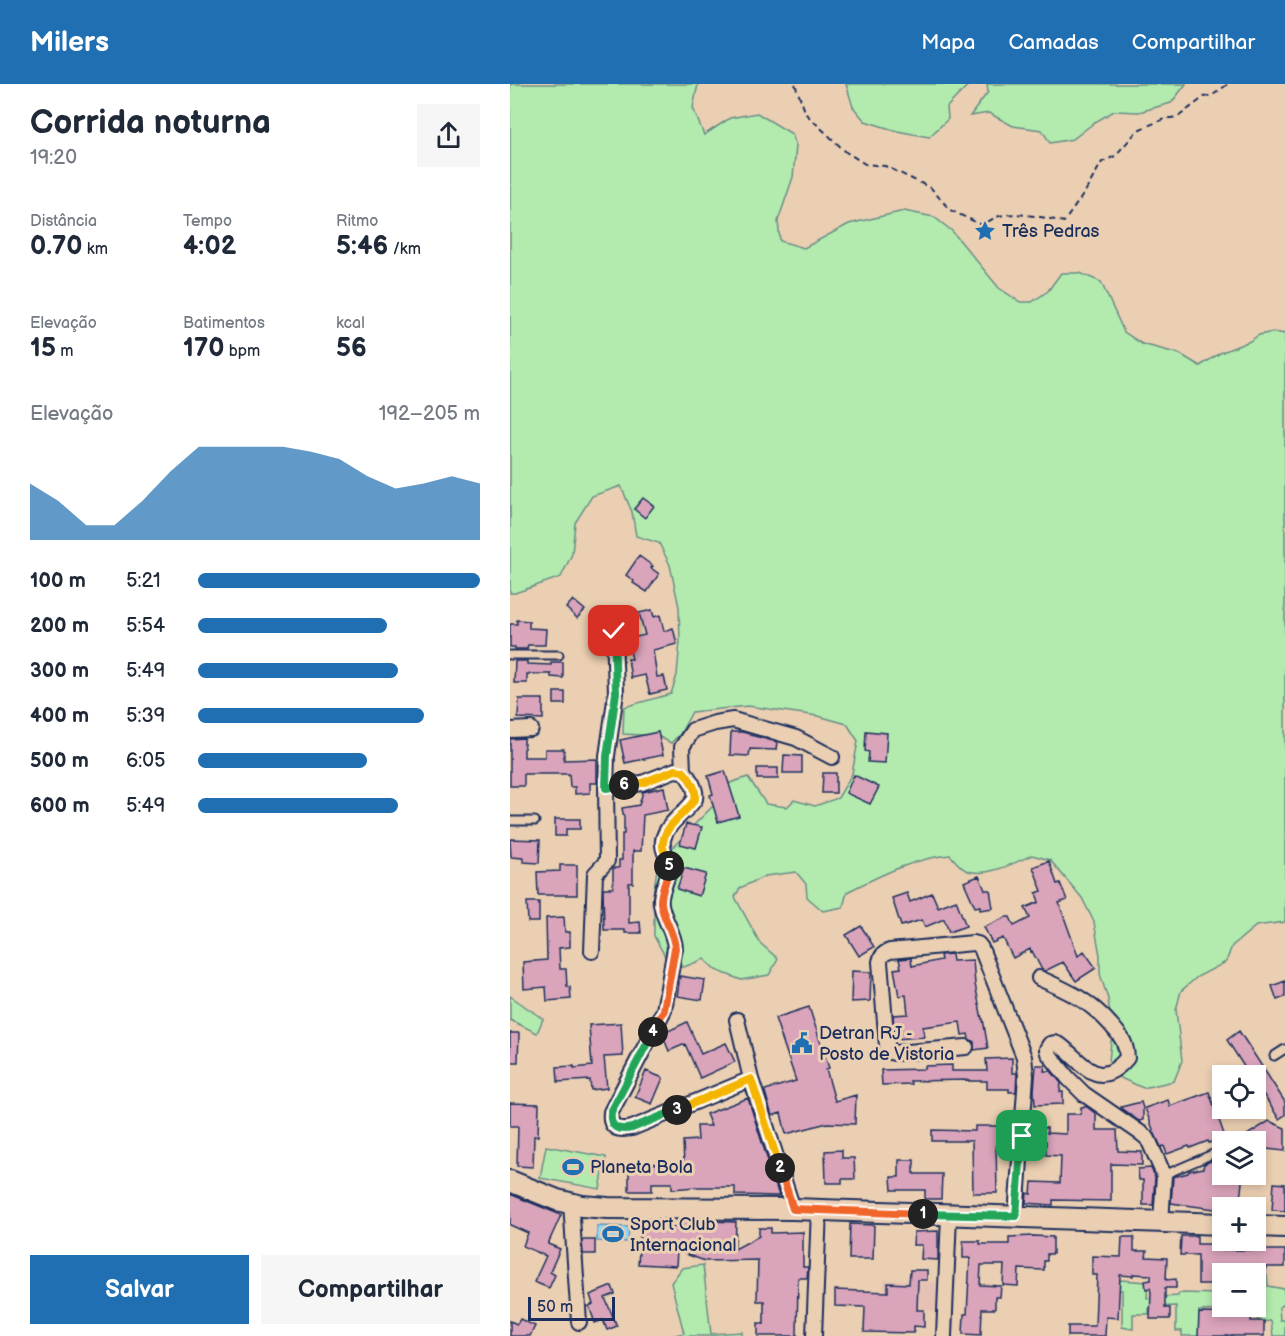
<!DOCTYPE html>
<html lang="pt">
<meta charset="utf-8">
<style>
:root{--surface:#fff;--page:#f6f6f7;--text:#1f2937;--muted:#747a83;--accent:#1f6fb2}
body{margin:0;font-family:"Balsamiq Sans",sans-serif;background:var(--page);color:var(--text);height:100vh;display:flex;flex-direction:column;font-size:22px;white-space:nowrap}
*{box-sizing:border-box;margin:0}
p{font-size:20px;color:var(--muted)}
.icon{flex:none;width:33px;height:33px;fill:none;stroke:currentColor;stroke-width:2;stroke-linecap:round;stroke-linejoin:round}
.map{position:relative;flex:1;overflow:hidden}
.side{display:flex;flex-direction:column;background:var(--surface);width:510px}
.side>*{flex:none}
.buttons{position:absolute;left:702px;top:981px;display:grid;gap:12px}
.buttons a{display:grid;place-items:center;width:54px;height:54px;border-radius:0px;background:var(--surface);box-shadow:0 3px 9px #0003;font-size:30px}
.scale{position:absolute;left:18px;bottom:15px;width:87px;box-sizing:border-box;padding-left:6px;border:3px solid #1b2f5e;border-top:0;font-size:16px;line-height:21px;white-space:nowrap;color:#1b2f5e;-webkit-text-stroke:4px #ebcfb2;paint-order:stroke}
.pin{position:absolute;display:grid;place-items:center;width:51px;height:51px;color:#fff;margin:-26px;border-radius:12px;box-shadow:0 3px 9px #0006}
.km{position:absolute;width:30px;height:30px;margin:-15px;border-radius:50%;background:#222;color:#fff;font-size:16px;line-height:30px;text-align:center}
.round{display:grid;place-items:center;flex:none;width:63px;height:63px;border-radius:0px;background:var(--page)}
.overview{display:flex;align-items:center;justify-content:space-between;height:102px;padding:0 30px}
h1{font-size:33px;font-weight:600;line-height:45px}
.figures{display:grid;grid-template-columns:repeat(3,1fr);gap:9px;height:102px;padding:6px 30px}
.figures div{display:grid;align-content:center}
.figures b{font-size:26px;font-weight:600}
.figures small{font-size:16px;font-weight:400}
.figures p{font-size:16px}
.chart{height:168px;padding:12px 30px}
.chart p{display:flex;justify-content:space-between}
.chart svg{width:100%;height:108px;margin-top:6px;fill:var(--accent);opacity:.7}
.cta{display:flex;gap:12px;margin-top:auto;padding:12px 30px}
.cta a{flex:1;height:69px;border-radius:0px;background:var(--accent);color:#fff;font-size:24px;font-weight:600;line-height:69px;text-align:center}
.cta a+a{background:var(--page);color:var(--text)}
ul{padding:0 30px;list-style:none;font-size:20px}
li{display:grid;grid-template-columns:96px 72px 1fr;align-items:center;height:45px}
li i{height:15px;border-radius:8px;background:var(--accent)}
header{display:flex;align-items:center;gap:36px;box-sizing:border-box;height:84px;padding:0 30px;background:var(--accent);color:#fff}
header strong{font-size:28px}
nav{display:flex;gap:33px;margin-inline-start:auto;font-size:21px}
main{display:flex;flex:1;min-height:0}
.map>svg:first-child{display:block}
</style>
<header>
<strong>Milers</strong>
<nav><a>Mapa</a><a>Camadas</a><a>Compartilhar</a></nav>
</header>
<main>
<section class="side">
<div class="overview"><div><h1>Corrida noturna</h1><p>19:20</p></div><a class="round"><svg class="icon" aria-label="share" viewBox="0 0 24 24"><path d="M12 15V3M7 8l5-5 5 5M5 13v7h14v-7"/></svg></a></div>
<div class="figures">
<div><p>Distância</p><b>0.70<small> km</small></b></div>
<div><p>Tempo</p><b>4:02</b></div>
<div><p>Ritmo</p><b>5:46<small> /km</small></b></div>
</div>
<div class="figures">
<div><p>Elevação</p><b>15<small> m</small></b></div>
<div><p>Batimentos</p><b>170<small> bpm</small></b></div>
<div><p>kcal</p><b>56</b></div>
</div>
<div class="chart"><p><span>Elevação</span>192–205 m</p>
<svg viewBox="0 0 160 44" preserveAspectRatio="none"><path d="M0 44V21L10 28L20 38L30 38L40 28L50 16L60 6L70 6L80 6L90 6L100 8L110 11L120 18L130 23L140 21L150 18L160 21V44z"/></svg>
</div>
<ul>
<li><b>100 m</b>5:21<i style="width:100%"></i></li>
<li><b>200 m</b>5:54<i style="width:67%"></i></li>
<li><b>300 m</b>5:49<i style="width:71%"></i></li>
<li><b>400 m</b>5:39<i style="width:80%"></i></li>
<li><b>500 m</b>6:05<i style="width:60%"></i></li>
<li><b>600 m</b>5:49<i style="width:71%"></i></li>
</ul>
<div class="cta"><a>Salvar</a><a>Compartilhar</a></div>
</section>
<div class="map">
<svg width="775" height="1252" viewBox="0 0 775 1252">
<rect width="100%" height="100%" fill="#ebcfb2"/>
<filter id="ink" filterUnits="userSpaceOnUse"><feTurbulence type="fractalNoise" baseFrequency=".0167" numOctaves="2"/><feDisplacementMap in="SourceGraphic" scale="12" xChannelSelector="R" yChannelSelector="G"/><feConvolveMatrix kernelMatrix="1 2 1 2 8 2 1 2 1" color-interpolation-filters="sRGB"/></filter>
<g filter="url(#ink)">
<path fill="#e6c2b5" d="M374 1196 427 1198 426 1227 373 1225Z"/>
<path fill="#b3ebae" stroke="#678d86" stroke-width="1.5" d="M0 0H188L183 24 194 51 220 34 247 29 282 50 286 62 283 93 268 137 270 157 294 164 339 140 394 127 424 133 442 147 489 204 510 218H522L538 207 551 189H570L591 198 614 248 632 260 670 270 690 282 710 269 740 257 749 251 763 248 775 250V838L746 842 722 862 716 878 687 893 671 907 666 926 672 977 664 997 633 1004 606 992 599 977 602 948 598 915 590 890V871L584 838 572 814 540 776 522 771C504 779 478 793 458 787 451 785 445 776 440 771 404 774 369 792 337 808L333 823 313 827 297 813 296 800 286 788 255 792 230 804 225 813 250 859 268 875 259 891 231 896 206 886 194 875 174 883H161L144 852V804L148 779 180 745 210 715 220 699 238 693 256 720 277 723 284 716 305 722 328 714 342 690 348 657 337 640 308 632 238 622 182 628 170 650 161 659 148 652 113 650 114 623 161 610 167 591 170 557 169 523 160 481 149 459 126 452 122 428 111 402 82 412 65 439 62 470 51 493 5 509H0Z
M336 0H459L437 23 438 35 419 53 387 47 355 37 343 23Z
M477 0H676L661 19 629 28 604 27 585 38 563 55 540 59 532 46 503 42 479 29 460 32 478 8Z
M0 912 33 935 27 949 0 936Z
M36 1062 96 1073 90 1105 30 1094Z
M193 1181 201 1250 232 1248V1252H161L174 1249 161 1199 172 1184Z
M746 1190 757 1191 758 1202 774 1205 775 1220 769 1223 770 1236H775V1252H763L761 1237 748 1238 747 1225 689 1227V1252H672V1247H666V1222L639 1223V1230H623V1245L612 1243V1206H609L610 1196 638 1198 637 1214 668 1212 669 1209 712 1210V1222H746Z"/>
<path fill="#94d7f6" stroke="#6494b9" stroke-width="1.5" d="M87 1142 119 1143 118 1158 87 1157Z"/>
<path fill="#daa4bb" stroke="#1b2f5e" stroke-width="1.5" d="M133 414 144 422 135 434 124 425Z
M129 472 143 482 141 484 149 490 137 508 123 499 124 497 116 491Z
M63 516 75 526 67 534 56 524Z
M142 526 144 533 150 531 154 547 163 544 167 560 143 566 147 593 154 592 157 606 140 610 135 591 121 594 118 575H122L117 555 135 551 129 529Z
M7 536 19 537V544L36 545 35 561H18L17 565H5V563H0V540H7Z
M5 577H17V580L41 581V578H53V594L41 593V590H17V599H4Z
M44 608H55V620H44Z
M9 615H33V635L8 634Z
M356 647 377 649 375 679 358 678 359 668 355 667Z
M148 648 153 671 115 679 110 656Z
M221 648H232L240 650V651L267 658 266 666 240 665 239 672 220 671Z
M14 654V673H35V665H54V676L87 675V699H80V709L65 710V703H60L59 690H14V702H0V655Z
M274 671 292 672V689H273Z
M247 684H268V695H247Z
M215 687 229 732 208 738 200 711 203 710 198 692Z
M313 689H326V709H312Z
M344 691 369 703 360 720 336 709Z
M154 703 158 726 133 731 131 767H123V799H119V839L130 838 131 849H115V846H94L93 804H103V784H109V776H112V750H114V734L112 724 129 721 133 708Z
M45 735H70V745H56V752H45Z
M176 740 192 743 186 764 170 760Z
M0 755 30 756 29 779 13 778V774L1 773Z
M539 777 547 800 550 799 557 816 549 819 568 872 574 867 586 884 566 897 553 878 535 887 532 886 522 867 521 868 520 865 503 874 493 854 482 859 474 843 496 833H500L504 842 520 834 515 824 529 818 526 809 532 807 523 783Z
M50 781H67V811H28L27 788 50 787Z
M174 784 196 790 189 812 167 805Z
M469 792 475 806H480L483 824 470 826V822L465 823 457 805 454 798Z
M397 809 400 818 422 809 428 823 446 816 456 842 439 848 434 835 415 843 412 836 391 842 382 814Z
M17 818H29V838H18Z
M54 833 55 848H60V863L49 864 50 885H56L57 903H60L61 915 37 917 36 903 14 905 13 878 37 876 36 834Z
M351 842 364 863 349 872 336 851Z
M442 870 443 877 463 876 465 900 472 935H473L478 964 464 966V958L459 955 458 950 452 951 450 938 413 943 414 953 385 955 383 931 398 930 396 911 389 912 384 885 391 884 389 875 401 874 402 882 431 876 430 871Z
M342 887 361 888 360 917 341 918Z
M170 892 195 896 192 916 167 912Z
M775 897V913L767 916 762 902Z
M299 923 319 984 316 985 325 1017 346 1011 345 1040 317 1039 276 1050 271 1029 262 1032 255 1008V1006L286 997 265 934Z
M177 938 191 970 216 959 225 978 190 994 175 960 159 967 152 950Z
M111 939 113 972 94 973 97 1004 81 1006 80 996 48 998 47 983 64 982V984L82 982 79 941Z
M729 947 775 1018V1031L769 1035 746 999V992H740L717 956Z
M0 949H9L8 978H0Z
M502 974V989H507L506 1008H499V1005H477V997H459V996L400 997 401 1000 372 1001 371 986 415 985V982L442 981V987H477L476 975Z
M526 981H535L534 987H541L551 999 550 1008H553V1020L525 1021 524 1007Z
M136 987 153 994 142 1020 125 1013Z
M699 1008 715 1053 699 1059 698 1057 680 1064 679 1062 657 1070 654 1062 651 1063 644 1048 635 1024 658 1016 660 1022Z
M238 1014 269 1112 225 1111V1103H186L162 1105V1099H142V1107H119V1079L156 1080V1082L174 1081 173 1057 188 1056 187 1042H201L196 1030Z
M631 1018 633 1024V1036L629 1037 612 1025 611 1023Z
M0 1019 29 1020 28 1052H24L23 1083 7 1082 8 1042H0Z
M571 1023H577L586 1030V1046H607L608 1067 632 1068V1081L601 1080V1117L543 1116V1121L516 1119 517 1109 521 1110 522 1098 550 1099 551 1072 536 1071V1057L522 1056V1043L537 1044V1049L556 1050V1030H571Z
M759 1037 775 1044V1067L756 1065 746 1071V1058H726Z
M465 1042H493V1061H486L487 1109H463L462 1057H422V1046L465 1047Z
M332 1066V1074H344L345 1095H332V1099H316L315 1067Z
M712 1072V1090H733L729 1124H712V1126L661 1119 663 1093 678 1089 679 1087 693 1084 694 1080Z
M389 1076H404V1090H432L431 1115H415V1106H382L381 1093H389Z
M641 1084 645 1093 643 1121H633V1096H629L628 1085Z
M764 1099 775 1100V1127L762 1126Z
M0 1110 51 1131 38 1160 50 1165 40 1188 45 1191 39 1204 24 1198 36 1172 13 1162 18 1149 0 1141Z
M172 1136 226 1138 225 1165 249 1152V1144H261V1149L293 1148V1183H298L297 1194H288L287 1252H248V1239L254 1240V1217H247L248 1176 195 1177 167 1167 166 1182 128 1180 131 1141 172 1144Z
M340 1140 364 1141 363 1175H339Z
M428 1147V1176L411 1175 412 1161H403L404 1148Z
M524 1152 543 1153V1170H537V1177H534V1186L509 1185 508 1202 493 1201 494 1181H471L470 1201 491 1202 490 1213H485V1225H472L471 1251 453 1250 454 1230H457L460 1174H453V1157H470V1160H499V1153Z
M671 1152H687V1160H713V1166H775V1183H756V1188H712V1200H688V1171H670Z
M612 1153H624V1167H637L636 1173 657 1174 656 1196 666 1195V1204H655V1224H660V1235H640L641 1208 640 1204 636 1205 635 1197 641 1196V1191L623 1190V1192L610 1191 608 1234 596 1233 595 1252H558V1242H585L587 1191H582V1172L611 1173Z
M72 1156H85V1170H73Z
M400 1186H417V1196H408L407 1226H414V1243L404 1242V1249L354 1248 355 1223 325 1222V1206L378 1208V1199L399 1200Z
M102 1202 105 1210 95 1214 107 1242 97 1246 93 1236 85 1239 79 1222 83 1220 80 1211Z
M689 1229 741 1230V1237H754V1252H688Z
M10 1235 25 1242 20 1252H0V1237L7 1240Z"/>
<g fill="none" stroke-linecap="round" stroke-linejoin="round">
<defs>
<path id="service" d="M0 571H49
M0 737H25
M764 972 775 965
M654 1091 712 1066"/>
<path id="minor" d="M90 534 104 547 106 609 97 672 96 704
M0 646 21 645
M173 687 172 663 183 646 205 639 223 636 286 654 322 673
M82 867 85 790 97 777 96 704 132 699 165 686 173 687C180 694 187 705 185 715 176 729 156 739 153 756 151 766 159 774 159 783 159 796 149 807 151 820 153 835 164 848 165 864L154 926 101 1028C99 1044 107 1047 122 1044L241 995
M529 894C558 907 579 916 601 941 611 953 616 957 617 974 588 1008 575 980 550 961L545 959 540 960 537 965 538 969 558 994 574 1010 632 1050 638 1055 654 1091 651 1139
M227 936 241 995 283 1125
M456 963 386 969 380 968 377 962 370 878C371 872 373 869 380 867L463 859 468 860 471 864 514 973 516 992 506 1132
M61 1119 69 1238
M304 1252 309 1126
M434 1252 439 1131"/>
<path id="secondary" d="M0 1097 47 1116 72 1122 98 1124 283 1125 712 1140
M746 1142 775 1143"/>
</defs>
<use href="#service" stroke="#1b2f5e" stroke-width="11"/>
<use href="#minor" stroke="#1b2f5e" stroke-width="18"/>
<use href="#secondary" stroke="#1b2f5e" stroke-width="24"/>
<path stroke="#1b2f5e" stroke-width="2" stroke-dasharray="6 4.5" stroke-linecap="butt" d="M285 0 296 30 336 68 355 80 375 82 421 104 440 126 472 141C478 138 484 133 490 132 506 127 537 134 554 138L575 108 592 78 605 72 628 46 654 35 668 33 694 13 703 11 718 0"/>
<use href="#service" stroke="#ebcfb2" stroke-width="7"/>
<use href="#minor" stroke="#ebcfb2" stroke-width="14"/>
<use href="#secondary" stroke="#ebcfb2" stroke-width="20"/>
</g>
</g>
<g fill="none" stroke-linecap="round" stroke-linejoin="round" filter="url(#ink)">
<defs>
<path id="split-1" d="M413 1130 506 1132 512 1052"/>
<path id="split-2" d="M270 1084 283 1125 413 1130"/>
<path id="split-3" d="M167 1026 241 995 270 1084"/>
<path id="split-4" d="M143 948 101 1028C99 1044 108 1047 122 1044L167 1026"/>
<path id="split-5" d="M143 948 154 926 165 864C164 848 153 835 151 819 150 807 158 795 159 782"/>
<path id="split-6" d="M114 701 132 699 165 686 173 687C180 694 187 705 185 715 175 731 151 743 153 763 154 770 158 776 159 782"/>
<path id="split-7" d="M104 547 106 609 97 672 96 704 114 701"/>
</defs>
<use href="#split-1" stroke="#fff" stroke-width="12"/>
<use href="#split-2" stroke="#fff" stroke-width="12"/>
<use href="#split-3" stroke="#fff" stroke-width="12"/>
<use href="#split-4" stroke="#fff" stroke-width="12"/>
<use href="#split-5" stroke="#fff" stroke-width="12"/>
<use href="#split-6" stroke="#fff" stroke-width="12"/>
<use href="#split-7" stroke="#fff" stroke-width="12"/>
<use href="#split-1" stroke="#22a559" stroke-width="8"/>
<use href="#split-2" stroke="#f0652b" stroke-width="8"/>
<use href="#split-3" stroke="#f5b400" stroke-width="8"/>
<use href="#split-4" stroke="#22a559" stroke-width="8"/>
<use href="#split-5" stroke="#f0652b" stroke-width="8"/>
<use href="#split-6" stroke="#f5b400" stroke-width="8"/>
<use href="#split-7" stroke="#22a559" stroke-width="8"/>
</g>
<defs>
<symbol id="sight-bare" viewBox="-9 -9 18 18"><path d="M0-6L1.8-2.2L6-1.7L2.9 1.2L3.7 5.4L0 3.3L-3.7 5.4L-2.9 1.2L-6-1.7L-1.8-2.2Z" fill="#1f6fb2" stroke="#ebcfb2" stroke-width="2.5" paint-order="stroke"/></symbol>
<symbol id="civic-bare" viewBox="-9 -9 18 18"><path d="M-.6-6.5H3V-4.5H.6V-3L4-1V1h2V6H-6V1h2V-1L-.6-3ZM-1.2 2.5V6h2.4V2.5Z" fill="#1f6fb2" stroke="#ebcfb2" stroke-width="2.5" paint-order="stroke"/></symbol>
<symbol id="stadium-bare" viewBox="-9 -9 18 18"><path d="M0-5a6.5 5 0 1 0 0 10a6.5 5 0 1 0 0-10ZM-3.5-1.8h7v3.6h-7Z" fill="#1f6fb2" stroke="#ebcfb2" stroke-width="2.5" paint-order="stroke"/></symbol>
</defs>
<g fill-rule="evenodd">
<use href="#sight-bare" x="460" y="132" width="30" height="30"/>
<use href="#civic-bare" x="277" y="944" width="30" height="30"/>
<use href="#stadium-bare" x="48" y="1068" width="30" height="30"/>
<use href="#stadium-bare" x="88" y="1135" width="30" height="30"/>
</g>
<g text-anchor="middle" stroke-width="6" stroke-linejoin="round" paint-order="stroke">
<g font-size="18" fill="#1b2f5e" stroke="#ebcfb2" text-anchor="start">
<text x="492" y="153">Três Pedras</text>
<text x="309" y="955">Detran RJ -<tspan x="309" dy="21">Posto de Vistoria</tspan></text>
<text x="80" y="1089">Planeta Bola</text>
<text x="120" y="1146">Sport Club<tspan x="120" dy="21">Internacional</tspan></text>
</g>
</g>
</svg>
<div class="buttons">
<a><svg class="icon" aria-label="locate" viewBox="0 0 24 24"><circle cx="12" cy="12" r="6"/><path d="M12 2v4M12 18v4M2 12h4M18 12h4"/></svg></a>
<a><svg class="icon" aria-label="layers" viewBox="0 0 24 24"><path d="M12 4l9 5-9 5-9-5zM3 14l9 5 9-5"/></svg></a>
<a>+</a>
<a>−</a>
</div>
<div class="scale">50 m</div>
<div class="pin" style="left:512px;top:1052px;background:#1e9e55"><svg class="icon" aria-label="arrive" viewBox="0 0 24 24"><path d="M6 21V4h12l-3 4 3 4H6"/></svg></div>
<div class="pin" style="left:104px;top:547px;background:#d93025"><svg class="icon" aria-label="check" viewBox="0 0 24 24"><path d="M5 12l5 5 9-10"/></svg></div>
<b class="km" style="left:413px;top:1130px">1</b>
<b class="km" style="left:270px;top:1084px">2</b>
<b class="km" style="left:167px;top:1026px">3</b>
<b class="km" style="left:143px;top:948px">4</b>
<b class="km" style="left:159px;top:782px">5</b>
<b class="km" style="left:114px;top:701px">6</b>
</div>
</main>
